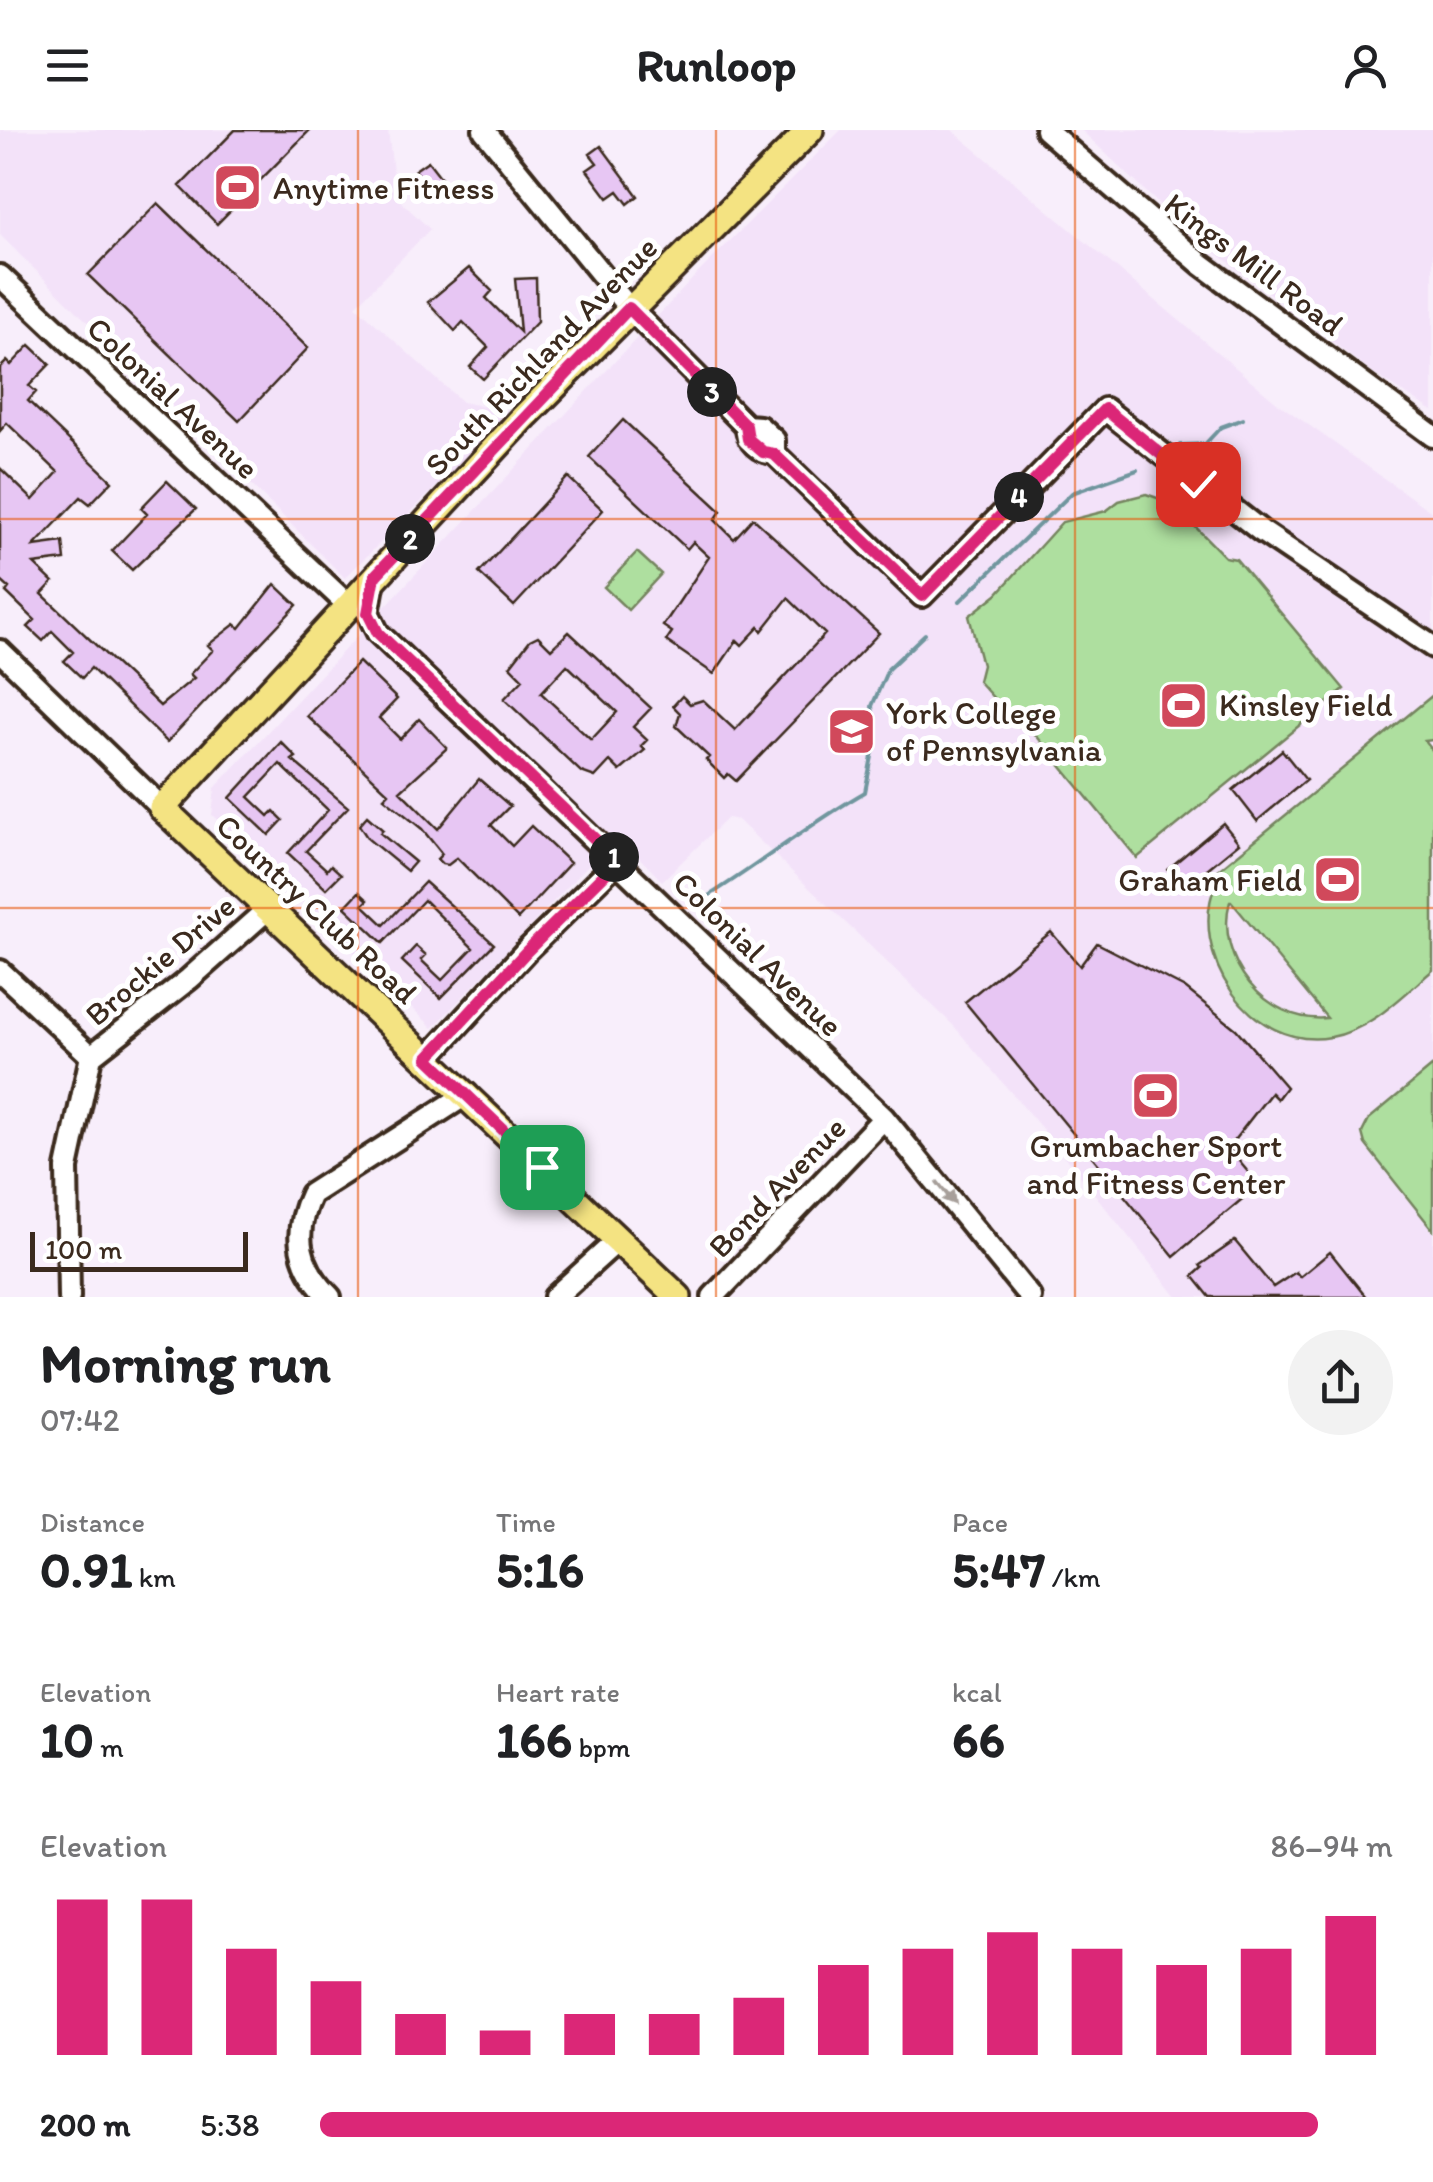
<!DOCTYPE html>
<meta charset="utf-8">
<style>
:root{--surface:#fff;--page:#f2f2f2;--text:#202124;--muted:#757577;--accent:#db2777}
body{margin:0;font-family:Itim,sans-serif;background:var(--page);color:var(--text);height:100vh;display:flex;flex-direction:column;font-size:38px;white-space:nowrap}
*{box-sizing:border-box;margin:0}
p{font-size:32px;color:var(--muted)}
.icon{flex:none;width:55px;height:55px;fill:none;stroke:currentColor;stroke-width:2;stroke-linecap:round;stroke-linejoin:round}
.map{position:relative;height:1167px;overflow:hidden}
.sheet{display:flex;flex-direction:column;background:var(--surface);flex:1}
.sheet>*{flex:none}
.scale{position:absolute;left:30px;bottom:25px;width:218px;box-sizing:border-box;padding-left:10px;border:5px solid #3b2a1e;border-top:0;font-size:28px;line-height:35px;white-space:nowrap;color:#3b2a1e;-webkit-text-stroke:8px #fff;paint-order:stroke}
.pin{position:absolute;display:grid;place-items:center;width:85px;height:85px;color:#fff;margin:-42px;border-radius:20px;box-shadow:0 5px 15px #0006}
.km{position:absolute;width:50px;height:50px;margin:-25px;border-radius:50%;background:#222;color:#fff;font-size:28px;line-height:50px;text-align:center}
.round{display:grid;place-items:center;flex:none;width:105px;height:105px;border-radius:52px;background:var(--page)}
.headline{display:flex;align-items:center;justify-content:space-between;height:170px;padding:0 40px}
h1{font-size:55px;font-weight:700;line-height:75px}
.stats{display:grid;grid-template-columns:repeat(3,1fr);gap:15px;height:170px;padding:10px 40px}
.stats div{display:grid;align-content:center}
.stats b{font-size:50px;font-weight:700}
.stats small{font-size:28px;font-weight:400}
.stats p{font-size:28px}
.chart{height:280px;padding:20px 40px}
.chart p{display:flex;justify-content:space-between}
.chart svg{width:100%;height:180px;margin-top:10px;stroke:var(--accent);stroke-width:6}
ul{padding:0 40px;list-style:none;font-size:32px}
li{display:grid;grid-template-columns:160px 120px 1fr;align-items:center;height:75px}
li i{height:25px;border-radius:12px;background:var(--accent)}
header{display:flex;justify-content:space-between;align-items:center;height:130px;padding:0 40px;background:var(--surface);font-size:45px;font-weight:700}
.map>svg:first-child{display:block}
</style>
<header><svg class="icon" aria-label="menu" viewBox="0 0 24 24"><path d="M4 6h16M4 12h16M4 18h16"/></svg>Runloop<svg class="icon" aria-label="person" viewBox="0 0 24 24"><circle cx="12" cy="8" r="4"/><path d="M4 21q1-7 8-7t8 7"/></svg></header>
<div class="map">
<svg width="1433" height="1167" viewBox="0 0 1433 1167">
<rect width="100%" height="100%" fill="#f8eefb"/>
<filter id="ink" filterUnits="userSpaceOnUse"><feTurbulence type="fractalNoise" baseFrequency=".01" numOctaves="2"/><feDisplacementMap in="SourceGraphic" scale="20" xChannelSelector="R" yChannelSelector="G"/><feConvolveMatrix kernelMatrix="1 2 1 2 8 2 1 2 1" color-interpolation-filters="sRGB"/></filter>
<g filter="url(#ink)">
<path fill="#f3e2f9" d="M0 0H388L396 67 430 99 356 176 462 272 511 282 345 448 0 105Z
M841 0H952L1279 274 1433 383V1167H1177L1044 1001 953 895 738 690 727 688 662 751 617 705 433 898 212 685 215 658 699 142Z
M1081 0H1433V281L1374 244 1183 97Z"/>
<path fill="#aedf9f" stroke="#74845e" stroke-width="2.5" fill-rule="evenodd" d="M1146 364 1172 373 1225 427 1236 429 1344 559 1137 728 1025 592 1019 596 978 551 982 535 969 486 997 464 1062 392 1106 381 1119 371Z
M637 422 661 444 628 480 604 457Z
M1433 565V610L1425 611 1433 621V840C1403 865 1371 900 1331 907 1250 922 1186 823 1216 753L1211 746ZM1230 771H1231L1327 888C1266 894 1214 829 1230 771Z
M1433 936V1100L1365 1014 1362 1003 1369 989Z"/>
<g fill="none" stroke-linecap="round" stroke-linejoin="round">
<path stroke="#70969e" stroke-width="4" d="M1180 315 1205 314 1221 297 1243 289
M960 471 1072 363 1137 340
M699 778 702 770C759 735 809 694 865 662L876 606 872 576 888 539 925 504"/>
</g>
<path fill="#e7c6f3" stroke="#3b2a1e" stroke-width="2.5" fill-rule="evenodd" d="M235 0H310L217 94 180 56Z
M601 16 638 66 628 74 618 61 608 68 587 40 597 33 590 24Z
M428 31 445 53 433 62 415 40Z
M158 73 308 218 239 291 88 145Z
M469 138 492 161 486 168 520 202 515 149 536 148 537 192 483 249 470 237 488 217 463 192 455 201 428 172Z
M30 215 50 234 29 256 36 262 28 271 112 351 90 374 81 367 34 416 63 412 65 430 34 434 53 452 42 464 160 576 194 548 190 544 213 520 208 515 235 494 240 498 275 454 297 475 167 612 91 538 82 548 64 531 73 522 52 501 43 511 28 497 35 490 6 462 9 458 0 450V338L33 370 58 342 7 293 0 301V238L7 231 11 235Z
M623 290 721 381 715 390 734 409 753 388 879 503 736 651 728 644 724 648 706 630 709 627 676 596 680 583 673 576 682 566 690 574 703 570 735 600 825 504 788 468 762 501 759 497 742 515 737 510 714 544 666 511 672 502 663 496 709 427 693 412 687 419 589 327Z
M568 347 603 380 514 476 479 443Z
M167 351 196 379 132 440 112 421 147 384 141 378Z
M569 502 651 578 633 597 647 610 641 616 645 620 620 641 610 631 595 647 581 642 504 569 523 549 510 536 530 510 538 506 551 519ZM567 535 617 582 591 610 541 563Z
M359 532 397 569 379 588 400 609 419 589 447 618 400 661 438 699 479 649 510 676 491 695 512 716 531 696 570 733 518 789 457 728 448 735 442 734 437 729 442 724 422 699 384 668 389 663 307 586Z
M281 612 296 627 292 630 348 677 306 721 327 740 331 735 341 744 326 759 288 723 328 680 280 634 249 667 269 686 274 681 283 690 269 705 230 668Z
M1282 620 1306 650 1257 691 1233 660Z
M367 686 383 700 380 703 415 732 407 741 368 709 359 695Z
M1223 693 1239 713 1196 748 1168 739Z
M425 752 494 814 441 868 402 831 416 816 426 825 421 830 442 850 473 818 424 770 383 813 345 777 359 762 368 770 363 775 384 795Z
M1051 802 1080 836 1097 813 1185 858 1236 899 1286 957 1277 969 1271 963 1228 1018 1259 1055 1174 1126 965 872Z
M1235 1111 1273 1157 1296 1142 1300 1147 1330 1122 1366 1167H1210L1193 1146 1202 1138 1200 1135Z"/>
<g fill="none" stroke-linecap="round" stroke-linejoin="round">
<defs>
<path id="minor" d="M484 0 629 178 746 296C749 313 758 321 774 323L922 466 1105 279 1261 401 1433 517
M1046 0 1201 134 1433 306
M0 146 348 475
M746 296 760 297 774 310V323
M374 450 368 483 378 503 884 988 1030 1167
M0 521 162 678
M0 841 91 926
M428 928 526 821 618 731
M69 1167 67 1038 91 926 189 849 269 778
M330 1167C298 1136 292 1104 311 1064L467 964
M555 1167 618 1110
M713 1167 884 988"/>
<path id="major" d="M678 1167 162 678 522 289 810 0"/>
</defs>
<use href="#minor" stroke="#3b2a1e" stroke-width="28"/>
<use href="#major" stroke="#3b2a1e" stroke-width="32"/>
<use href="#minor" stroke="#fff" stroke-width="20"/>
<use href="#major" stroke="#f4e382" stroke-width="25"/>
</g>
<defs><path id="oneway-solid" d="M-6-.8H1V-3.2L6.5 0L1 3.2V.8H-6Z" transform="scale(2.5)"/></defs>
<use fill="#a79f9a" href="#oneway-solid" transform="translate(946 1063) rotate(51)"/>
</g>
<g fill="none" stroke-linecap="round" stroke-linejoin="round" filter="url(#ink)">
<defs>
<path id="route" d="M542 1037 428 928 526 822 618 731 378 503 368 483 375 446 629 178 746 296 748 309 763 322 774 324 922 466 1105 279 1198 354"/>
</defs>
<use href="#route" stroke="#fff" stroke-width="20"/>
<use href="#route" stroke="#db2777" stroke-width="12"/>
</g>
<path fill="none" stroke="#e8590c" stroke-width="2.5" stroke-opacity="0.55" d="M358 0V1167M716 0V1167M1075 0V1167M0 389H1433M0 778H1433"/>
<defs>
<symbol id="stadium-square" viewBox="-11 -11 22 22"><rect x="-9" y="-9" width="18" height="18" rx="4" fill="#d1495b" stroke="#fff"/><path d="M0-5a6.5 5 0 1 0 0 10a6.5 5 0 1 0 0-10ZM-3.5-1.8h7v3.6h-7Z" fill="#fff"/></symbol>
<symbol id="university-square" viewBox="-11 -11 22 22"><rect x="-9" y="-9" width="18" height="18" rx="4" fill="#d1495b" stroke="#fff"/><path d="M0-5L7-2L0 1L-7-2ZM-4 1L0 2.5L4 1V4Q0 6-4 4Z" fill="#fff"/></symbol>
</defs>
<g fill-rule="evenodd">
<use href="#stadium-square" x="210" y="30" width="55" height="55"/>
<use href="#stadium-square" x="1156" y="548" width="55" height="55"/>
<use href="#university-square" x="824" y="574" width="55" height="55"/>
<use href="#stadium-square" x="1310" y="722" width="55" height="55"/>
<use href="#stadium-square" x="1128" y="938" width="55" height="55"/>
</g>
<g text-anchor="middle" stroke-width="10" stroke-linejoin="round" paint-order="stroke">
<g font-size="32" fill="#3b2a1e" stroke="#fff" text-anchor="start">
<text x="273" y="69">Anytime Fitness</text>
<text x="1219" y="586">Kinsley Field</text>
<text x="886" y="594">York College<tspan x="886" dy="37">of Pennsylvania</tspan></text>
<text x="1302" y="761" text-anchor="end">Graham Field</text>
<text x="1156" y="1027" text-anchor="middle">Grumbacher Sport<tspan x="1156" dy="37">and Fitness Center</tspan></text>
</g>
<g font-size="32" fill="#3b2a1e" stroke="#fff">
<text transform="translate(1254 134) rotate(37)" y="11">Kings Mill Road</text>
<text transform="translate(541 226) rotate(-46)" y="11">South Richland Avenue</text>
<text transform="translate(173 268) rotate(43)" y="11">Colonial Avenue</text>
<text transform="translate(317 779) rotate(43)" y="11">Country Club Road</text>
<text transform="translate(758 824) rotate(44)" y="11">Colonial Avenue</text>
<text transform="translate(160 830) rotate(-40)" y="11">Brockie Drive</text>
<text transform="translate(777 1057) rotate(-46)" y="11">Bond Avenue</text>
</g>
</g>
</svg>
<div class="scale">100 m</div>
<div class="pin" style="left:542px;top:1037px;background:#1e9e55"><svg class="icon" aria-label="arrive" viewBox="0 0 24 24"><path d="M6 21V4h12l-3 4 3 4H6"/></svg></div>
<div class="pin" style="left:1198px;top:354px;background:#d93025"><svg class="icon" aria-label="check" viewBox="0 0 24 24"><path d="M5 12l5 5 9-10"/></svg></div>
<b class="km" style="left:614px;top:727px">1</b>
<b class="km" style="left:410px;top:409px">2</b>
<b class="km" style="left:712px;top:262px">3</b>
<b class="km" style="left:1019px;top:367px">4</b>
</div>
<section class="sheet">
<div class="headline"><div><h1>Morning run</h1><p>07:42</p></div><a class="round"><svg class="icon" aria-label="share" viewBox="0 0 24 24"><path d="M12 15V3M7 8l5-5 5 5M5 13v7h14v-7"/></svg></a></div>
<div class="stats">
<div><p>Distance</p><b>0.91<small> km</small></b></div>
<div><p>Time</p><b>5:16</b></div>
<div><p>Pace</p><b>5:47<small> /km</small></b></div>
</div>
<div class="stats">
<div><p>Elevation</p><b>10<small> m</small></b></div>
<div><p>Heart rate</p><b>166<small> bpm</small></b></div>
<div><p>kcal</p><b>66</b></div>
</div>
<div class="chart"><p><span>Elevation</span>86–94 m</p>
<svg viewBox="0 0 160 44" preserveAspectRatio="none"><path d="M5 44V6M15 44V6M25 44V18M35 44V26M45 44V34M55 44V38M65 44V34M75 44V34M85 44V30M95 44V22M105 44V18M115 44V14M125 44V18M135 44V22M145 44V18M155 44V10"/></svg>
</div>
<ul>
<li><b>200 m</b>5:38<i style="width:93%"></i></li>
</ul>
</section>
